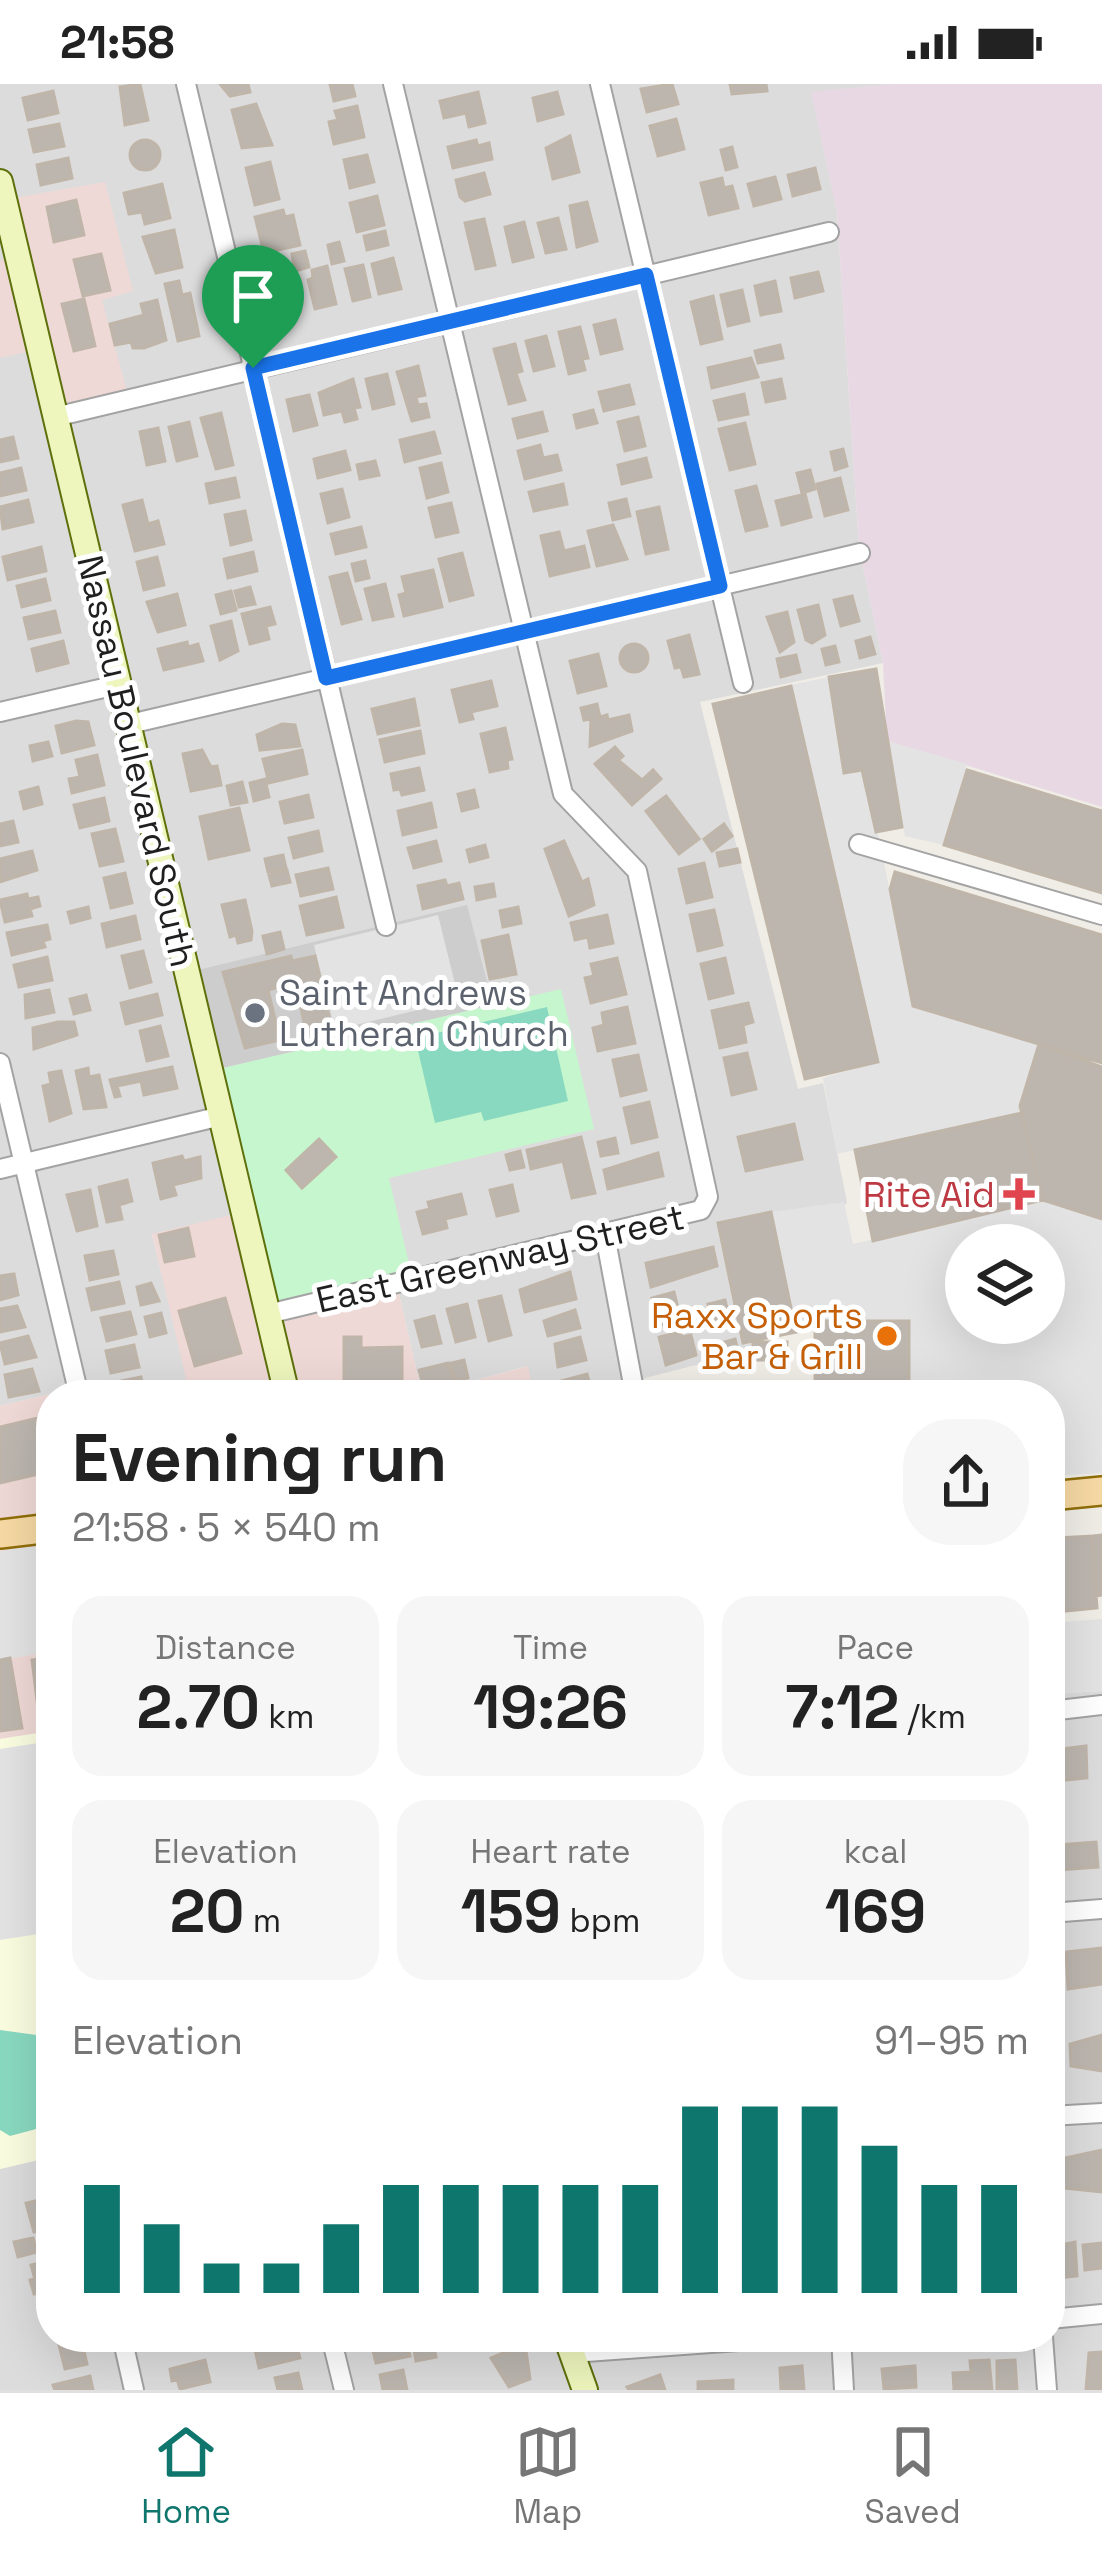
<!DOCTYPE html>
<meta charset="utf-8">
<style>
:root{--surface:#fff;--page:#f6f6f6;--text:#222;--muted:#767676;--line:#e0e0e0;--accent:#0f766e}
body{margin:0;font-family:"Space Grotesk",sans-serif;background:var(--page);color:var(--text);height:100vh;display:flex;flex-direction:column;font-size:45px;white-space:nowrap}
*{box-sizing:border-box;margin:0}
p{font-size:39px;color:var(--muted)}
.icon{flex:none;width:66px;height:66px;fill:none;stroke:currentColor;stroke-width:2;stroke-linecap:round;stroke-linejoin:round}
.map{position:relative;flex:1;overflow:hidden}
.panel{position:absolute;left:36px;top:1296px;width:1029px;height:972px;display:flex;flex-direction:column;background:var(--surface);border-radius:48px;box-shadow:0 12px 48px #0002}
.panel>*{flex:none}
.tools{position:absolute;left:945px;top:1140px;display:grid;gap:24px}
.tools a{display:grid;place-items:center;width:120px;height:120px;border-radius:50%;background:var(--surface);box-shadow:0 12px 48px #0002;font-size:60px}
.pin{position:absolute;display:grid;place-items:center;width:102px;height:102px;color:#fff;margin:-123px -51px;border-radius:50% 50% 50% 0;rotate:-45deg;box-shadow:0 0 12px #0007}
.pin .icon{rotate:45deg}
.round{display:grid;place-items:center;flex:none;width:126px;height:126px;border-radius:48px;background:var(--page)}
.summary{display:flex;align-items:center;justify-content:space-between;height:204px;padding:0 36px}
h1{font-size:66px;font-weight:600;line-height:90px}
.metrics{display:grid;grid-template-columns:repeat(3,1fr);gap:18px;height:204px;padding:12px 36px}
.metrics div{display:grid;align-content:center;border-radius:30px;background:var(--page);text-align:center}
.metrics b{font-size:60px;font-weight:600}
.metrics small{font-size:33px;font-weight:400}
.metrics p{font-size:33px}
.chart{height:336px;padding:24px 36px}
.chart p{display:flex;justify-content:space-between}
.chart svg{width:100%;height:216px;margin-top:12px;stroke:var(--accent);stroke-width:6}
.status{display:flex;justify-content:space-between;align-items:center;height:84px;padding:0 60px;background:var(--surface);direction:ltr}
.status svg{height:33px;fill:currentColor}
.tab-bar{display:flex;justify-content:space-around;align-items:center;height:168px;border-top:3px solid var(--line);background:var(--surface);font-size:33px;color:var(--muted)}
.tab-bar a{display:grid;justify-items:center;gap:6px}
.tab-bar .current{color:var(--accent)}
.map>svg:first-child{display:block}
</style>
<div class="status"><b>21:58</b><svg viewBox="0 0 49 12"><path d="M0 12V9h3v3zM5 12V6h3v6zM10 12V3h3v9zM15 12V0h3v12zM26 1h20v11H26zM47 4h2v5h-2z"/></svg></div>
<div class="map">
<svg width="1102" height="2306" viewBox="0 0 1102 2306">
<rect width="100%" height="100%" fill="#efede6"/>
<path fill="#dddcdc" d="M0 0H893L812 9 837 128 859 463 883 579 700 618 798 1005 823 999 847 1118 747 1268 645 1294 628 1311H533L527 1282 422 1311 395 1192 152 1151 192 1311H77L75 1304 0 1322Z
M1102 1607V2306H0V2085L51 2073V2253H1050V1610Z"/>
<path fill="#efd9d6" d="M105 98 133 207 102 216 128 311 59 328 43 264 0 274V176L21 170 8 115Z
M252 1126 395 1192 422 1311 528 1282 533 1311H190L152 1150Z
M75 1304 77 1311H51V1647L0 1655V1322Z"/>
<path fill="#e8d8e4" d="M893 0H1102V723L887 657 883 579 859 463 837 128 811 8Z"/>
<path fill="#fbfde1" d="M51 1647V2073L0 2085V1655Z"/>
<path fill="#cdcdcd" d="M467 821 493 921 219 985 198 886Z"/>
<path fill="#c6f6cd" d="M561 905 594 1045 389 1094 411 1188 275 1220 219 985Z"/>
<path fill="#89d9c0" d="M547 923 568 1017 484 1037 481 1028 435 1039 415 954Z
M0 1946 51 1953V2041L10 2052 0 2046Z"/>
<path fill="#e3e3e3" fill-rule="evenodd" d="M829 593 844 688 862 686 869 706 913 921 1039 960 1020 1030 837 1070 823 994 878 978 791 601Z
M887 657 967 680 944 761 905 752Z
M438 831 459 916 335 946 314 861Z
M1043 1116 1102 1135V1389L1050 1392V1311H909V1237L815 1239 796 1248 771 1128 844 1118 853 1160ZM966 1161H1044V1239H966Z
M51 1459V1568L0 1576V1467Z
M1102 1535V1607L1050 1610V1539Z
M51 1657V1848L0 1856V1665Z"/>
<path fill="#bcb6af" stroke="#c0b5a9" stroke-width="3" d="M140 0 148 36 125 41 120 3Z
M220 0H248L250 8 230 12Z
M330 0H352L355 12 334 17Z
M672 0 678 20 647 28 641 5Z
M730 0H766L767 7 732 10Z
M53 7 58 29 28 36 23 14Z
M478 8 485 39 469 43 466 29 444 34 440 17Z
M557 8 563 30 538 37 533 14Z
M256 20 272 61 242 64 232 26Z
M357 22 364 53 334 60 329 38 338 36 335 27Z
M676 35 684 65 658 72 650 42Z
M59 40 64 62 34 68 29 46Z
M570 52 579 88 553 95 546 64Z
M130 71a15 15 0 1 1 30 0a15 15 0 1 1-30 0Z
M476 56 478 62 489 59 492 75 453 84 448 63Z
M732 63 737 83 726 86 721 66Z
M367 71 374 98 350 104 344 76Z
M68 74 72 94 41 101 37 81Z
M270 78 279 115 255 121 246 84Z
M815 84 820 105 793 112 788 91Z
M484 89 490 110 465 117 460 113 456 96Z
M775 93 781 115 754 122 748 100Z
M722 94 724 104 732 102 738 124 709 131 701 99Z
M162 100 170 134 145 140 142 128 129 130 124 109Z
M377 112 384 141 357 148 350 119Z
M76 116 84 151 54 158 47 123Z
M587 118 597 157 577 163 570 122Z
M283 126 285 133 293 131 300 161 264 169 255 133Z
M558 134 566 165 546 169 538 139Z
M484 135 495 181 476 185 465 139Z
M524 138 533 173 513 178 505 143Z
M174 146 182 183 156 189 143 153Z
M385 147 388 161 367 166 364 152Z
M339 158 344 177 332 180 328 161Z
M305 167 309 183 295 187 292 170Z
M101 170 110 206 83 212 74 176Z
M393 174 401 205 379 210 372 180Z
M363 181 370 213 353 217 345 185Z
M327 182 336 220 315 225 308 196 313 194 312 186Z
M818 188 823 207 795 214 791 194Z
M288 190 300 228 278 233 269 194Z
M179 197 182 211 190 209 199 252 178 257 165 200Z
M775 197 781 227 761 231 755 202Z
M742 206 749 237 728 242 721 211Z
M713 212 722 255 701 260 691 218Z
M84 215 95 262 74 267 62 220Z
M157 216 166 256 144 264H133L131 258 115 261 110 240 144 231 141 220Z
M615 236 622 265 601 270 594 241Z
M580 243 588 274 582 275 585 286 569 290 559 248Z
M546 252 554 282 534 287 526 257Z
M515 260 522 287 516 289 525 316 509 320 494 265Z
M780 261 783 274 758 279 755 267Z
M751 274 758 293 712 304 708 284Z
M418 282 425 311 416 313 418 321 426 320 429 333 412 337 397 288Z
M387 290 394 320 373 325 366 295Z
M353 295 360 323 354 324 357 335 345 338 342 327 324 331 319 309Z
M781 295 785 314 766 318 762 299Z
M629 301 634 320 604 327 599 308Z
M744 310 748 330 719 336 714 317Z
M309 311 317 341 294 347 287 316Z
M593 326 597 339 577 344 574 331Z
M542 328 547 347 518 354 513 335Z
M221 329 233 381 216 385 201 334Z
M638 333 645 362 625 367 618 338Z
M189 338 197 372 177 377 169 343Z
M745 339 755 380 730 386 719 345Z
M158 344 165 377 147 381 140 348Z
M434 348 440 369 405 378 400 356Z
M13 353 18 374 0 378V356Z
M540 361 543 374 557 371 561 386 525 395 518 367Z
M843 365 847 382 835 386 831 368Z
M345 367 350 386 318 394 314 375Z
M646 374 651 393 622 400 618 381Z
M375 377 379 391 360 395 357 381Z
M441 379 448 408 427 414 420 384Z
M21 384 26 406 0 412V389Z
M810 386 815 405 802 409 797 389Z
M235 394 239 413 210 419 206 400Z
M840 394 848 426 825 432 817 400Z
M563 400 567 420 534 427 529 408Z
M756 402 767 442 746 447 736 407Z
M342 405 349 433 328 439 321 410Z
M805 410 811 433 782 441 776 417Z
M626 415 630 432 613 436 609 419Z
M28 416 33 438 3 445 0 423Z
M142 416 148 440 158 437 164 460 135 467 123 421Z
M451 419 458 448 436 453 429 424Z
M659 423 668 465 646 470 637 428Z
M245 427 251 456 231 461 225 431Z
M613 441 627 475 597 482 588 447Z
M361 443 366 463 336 470 331 450Z
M559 448 564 467 584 462 589 483 550 492 541 452Z
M41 463 46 487 8 496 3 473Z
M253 468 257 487 228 494 224 475Z
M462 469 473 511 450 517 439 475Z
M157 473 164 501 144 506 137 478Z
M365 477 369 494 356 497 352 480Z
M433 486 442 523 404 532 399 511 406 509 402 493Z
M347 489 361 535 342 540 330 493Z
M45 495 50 516 22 523 17 502Z
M385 500 393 532 373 536 365 505Z
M250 503 255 520 239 523 235 507Z
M231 507 236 526 221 530 216 511Z
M177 510 185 541 158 548 147 518Z
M852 512 859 537 841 542 834 516Z
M818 521 825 551 812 559 806 556 798 526Z
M270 523 275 540 266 542 269 555 250 560 242 530Z
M55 527 60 548 29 555 24 534Z
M787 528 794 558 780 568 767 533Z
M231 537 238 567 220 576 211 542Z
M689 551 699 590 684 593 681 583 675 584 668 557Z
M870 553 875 570 860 574 856 557Z
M63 557 68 579 37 587 32 565Z
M187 558 188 563 198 560 203 577 164 586 158 565Z
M620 574a14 14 0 1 1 28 0a14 14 0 1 1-28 0Z
M835 562 839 578 826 581 822 565Z
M598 570 606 602 578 609 570 577Z
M796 571 800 588 781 593 777 575Z
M876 585 902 743 876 748 862 686 844 689 829 593Z
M491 597 497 622 471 628 473 635 460 638 452 606Z
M791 602 878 978 805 995 713 620Z
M414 615 419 641 378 650 372 625Z
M597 620 600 633 607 631 608 636 629 631 632 647 590 662 591 635 584 636 581 624Z
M76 637 88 638 94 661 62 669 56 642Z
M282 640 295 641 300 662 260 666 257 651Z
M505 644 512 675 507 676 508 684 490 688 481 650Z
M420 647 424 669 385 678 380 656Z
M48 658 52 672 33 677 30 662Z
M615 663 623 672 618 676 642 696 653 686 661 695 632 721 595 680Z
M202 666 211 683 217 682 221 701 191 707 183 670Z
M302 666 307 690 269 699 263 675Z
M97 671 104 701 72 709 69 695 80 693 76 676Z
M419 684 424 706 402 711 400 705 394 706 391 690Z
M967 686 1102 727V809L944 761Z
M265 695 269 713 254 717 250 699Z
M242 698 247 718 231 721 227 702Z
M38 703 42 720 24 725 20 708Z
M474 706 478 723 462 727 458 710Z
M308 711 313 733 285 739 280 718Z
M666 712 699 755 679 770 646 727Z
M104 714 109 737 80 744 74 721Z
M431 719 436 743 403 751 398 727Z
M239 724 249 766 209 775 200 733Z
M13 737 18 758 0 762V740Z
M724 740 732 752 712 767 704 755Z
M115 745 123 777 100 782 92 750Z
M318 747 322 767 294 774 289 754Z
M436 757 441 777 414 784 408 764Z
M564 757 582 798 588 795 594 821 569 832 545 765Z
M485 761 488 773 470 778 467 766Z
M737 765 740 778 720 782 717 769Z
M32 767 37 786 0 798V775Z
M283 771 286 784 268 788 265 775Z
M704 779 712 813 687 819 679 785Z
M328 784 333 805 301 812 296 791Z
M287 786 290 798 272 802 269 791Z
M895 788 1102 851V979L913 922 890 805Z
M125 789 132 819 111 824 104 794Z
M445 796 447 802 459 799 463 815 423 825 418 802Z
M493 800 495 812 477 816 475 803Z
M27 810 28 815 38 813 40 822 30 825 32 832 5 838 0 816Z
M336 813 343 843 307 851 300 822Z
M245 816 252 847 251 856 238 859 236 851 230 853 222 821Z
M88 823 90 834 71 839 68 828Z
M518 823 521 839 503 843 500 827Z
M714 826 722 861 698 867 690 831Z
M607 831 613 859 590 864 588 853 575 856 571 839Z
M135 832 140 855 107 863 102 840Z
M47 841 50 855 43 857 45 863 12 871 7 849Z
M280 848 284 865 267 870 263 852Z
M508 851 516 890 490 895 482 857Z
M143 867 151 898 130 904 122 872Z
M291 872 292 877 315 872 332 945 307 951 297 907 284 910 282 902 268 906 280 956 245 964 223 888Z
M47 873 52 896 19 903 14 881Z
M617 874 626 910 591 919 585 894 594 892 591 880Z
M725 874 733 909 709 915 701 880Z
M49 906 54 928 26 934 25 911Z
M157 910 162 931 126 940 121 919Z
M86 911 90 926 74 930 70 915Z
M748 919 753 938 743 941 746 958 720 964 712 927Z
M627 923 635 959 598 967 593 944 604 941 602 929Z
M58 938H74L77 951 34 965 33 944Z
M160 942 168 972 147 977 140 947Z
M1039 960 1102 983V1135L1043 1116 1020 1022Z
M747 969 756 1005 732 1011 724 974Z
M638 971 646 1006 621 1012 613 976Z
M172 983 177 1004 144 1011 141 997 117 1002 120 1012 115 1013 110 996Z
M88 984 89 993 99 991 106 1023 84 1025 76 987Z
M61 987 71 1029 50 1037 43 1002 51 1000 49 989Z
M649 1018 657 1053 632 1059 624 1024Z
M1022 1029 1043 1116 873 1157 855 1066Z
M794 1040 802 1075 746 1087 738 1053Z
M581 1053 595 1109 572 1114 563 1077 531 1085 527 1066Z
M615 1054 618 1069 601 1072 598 1058Z
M319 1055 336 1073 302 1104 286 1086Z
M520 1067 524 1083 510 1086 506 1071Z
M658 1069 663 1092 608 1105 604 1086Z
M182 1072 184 1077 200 1073 201 1094 173 1101 176 1111 161 1115 153 1079Z
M127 1096 132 1117 119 1121 122 1135 107 1138 99 1103Z
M512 1101 518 1127 497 1132 490 1106Z
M90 1106 97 1142 77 1147 67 1111Z
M461 1110 466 1130 445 1135 447 1144 423 1150 417 1128 430 1125 428 1118Z
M771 1128 796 1248 743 1259 718 1139Z
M188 1144 194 1172 165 1178 159 1151Z
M713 1163 717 1182 651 1203 646 1179Z
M113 1167 118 1190 90 1196 85 1172Z
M570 1188 576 1215 525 1228 520 1206Z
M14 1190 18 1211 0 1216V1192Z
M119 1198 124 1219 92 1226 87 1205Z
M151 1199 159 1217 141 1221 137 1203Z
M674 1208 681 1236 659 1242 652 1214Z
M501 1212 511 1251 489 1257 479 1217Z
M225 1214 241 1269 195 1282 179 1227Z
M725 1216 729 1232 712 1236 708 1220Z
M467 1220 475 1253 456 1258 447 1225Z
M17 1222 25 1243 0 1248V1225Z
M575 1226 580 1244 548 1252 544 1237Z
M130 1228 136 1250 107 1257 101 1234Z
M161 1229 166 1249 150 1253 145 1233Z
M434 1232 441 1259 422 1263 415 1237Z
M815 1237H909V1311H815Z
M680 1248 682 1253 691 1251 696 1271 666 1281 659 1253Z
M28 1252 36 1273 5 1280 0 1259Z
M344 1253H361V1264L402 1263V1309H344Z
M580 1253 586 1276 558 1283 555 1260Z
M735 1255 739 1270 720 1275 717 1260Z
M753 1258H787L786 1276H753Z
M134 1261 139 1283 111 1289 106 1267Z
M464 1276 468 1294 456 1297 451 1279Z
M448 1279 454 1301 425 1308 419 1286Z
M32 1285 39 1307 9 1313 5 1291Z
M587 1290 592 1308 560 1310 557 1298Z
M141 1293 145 1311H116V1298Z
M512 1300 514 1311H466Z
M51 1331V1387L0 1399V1343Z
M1102 1451V1511L1097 1512 1092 1452Z
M1092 1452 1097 1524 1065 1527 1058 1454Z
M1058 1454 1057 1491 1050 1492V1455Z
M51 1573V1622L38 1624 32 1576Z
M10 1574 22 1644 0 1647V1576Z
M1086 1662 1087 1694 1055 1697 1053 1666Z
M1096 1758 1098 1783 1059 1786 1058 1761Z
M1102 1864V1900L1068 1905 1066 1868Z
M1102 1951V1987L1071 1982 1070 1960Z
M1050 1956H1060L1062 1990H1050Z
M1102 2066V2108L1063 2104 1061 2075Z
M48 2114 51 2144 34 2148 26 2119Z
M33 2154 37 2168 18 2173 14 2158Z
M1075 2158 1077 2192 1057 2194V2187H1050V2163Z
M1102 2159V2184L1085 2186 1083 2161Z
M51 2176V2206L34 2210 30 2196 42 2193 34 2192 31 2181Z
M81 2253 87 2280 65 2285 58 2257Z
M294 2253 300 2274 259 2284 254 2261Z
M406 2253 410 2272 376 2279 371 2259Z
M433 2260 436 2273 416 2277 414 2265Z
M525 2260 530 2295 509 2303 491 2274Z
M1102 2268V2306H1086L1089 2269Z
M205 2276 210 2298 180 2305 177 2295 172 2297 170 2285Z
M989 2276 992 2306H954L953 2289 971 2288 970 2277Z
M1015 2276 1017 2306H997V2277Z
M802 2282 804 2306H781L780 2284Z
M915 2282 916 2303 884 2305 882 2285Z
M403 2286 407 2306H383L380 2291Z
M298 2289 302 2306H278L275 2294Z
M660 2291 665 2306H629L627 2303Z
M90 2292 93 2306H55L53 2301Z
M733 2296V2306H698V2298Z"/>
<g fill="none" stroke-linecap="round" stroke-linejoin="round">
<defs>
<path id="street" d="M186 0 386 842
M600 0 743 599
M55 333 829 148
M0 628 121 600
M130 640 860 469
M859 760 1102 831
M0 979 79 1311
M0 1085 221 1032
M605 1151 635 1311
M268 1230 701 1126 708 1113 637 787 563 710 393 0
M1050 1627 1102 1621
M1050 1829 1102 1825
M1050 2032 1102 2029
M1050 2235 1102 2230
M122 2253 134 2306
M331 2253 344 2306
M841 2253 844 2306
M1043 2253 1047 2306
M572 2269 795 2253"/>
<path id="secondary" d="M0 98 287 1311
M566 2253 585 2306"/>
<path id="primary" d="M1050 1412 1102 1407
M0 1450 51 1444"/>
</defs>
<use href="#street" stroke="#a3a3a3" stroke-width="22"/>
<use href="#secondary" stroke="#5d700c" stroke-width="28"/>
<use href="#primary" stroke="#906e09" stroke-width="32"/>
<use href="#street" stroke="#fff" stroke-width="18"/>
<use href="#secondary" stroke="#eef6bd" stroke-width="24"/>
<use href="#primary" stroke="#f6d9a4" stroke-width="27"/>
</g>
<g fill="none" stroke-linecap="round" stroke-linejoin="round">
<defs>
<path id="route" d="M646 191 720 502 326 594 253 284Z"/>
</defs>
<use href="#route" stroke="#fff" stroke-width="24"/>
<use href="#route" stroke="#1a73e8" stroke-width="15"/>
</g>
<circle fill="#6b7280" stroke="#fff" stroke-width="4.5" cx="255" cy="929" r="12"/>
<path fill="#e0444e" stroke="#fff" stroke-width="4.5" d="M1013 1092h12v12h12v12h-12v12h-12v-12h-12v-12h12z"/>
<circle fill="#e8710a" stroke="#fff" stroke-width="4.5" cx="887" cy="1252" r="12"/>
<g text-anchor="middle" stroke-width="10" stroke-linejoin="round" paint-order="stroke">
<g font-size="36" fill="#1f1f1f" stroke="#fff">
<text transform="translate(137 677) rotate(77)" y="13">Nassau Boulevard South</text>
<text transform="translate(500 1174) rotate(-13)" y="13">East Greenway Street</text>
</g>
<g font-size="36" fill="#5b616d" stroke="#fff" text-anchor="start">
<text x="279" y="921">Saint Andrews<tspan x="279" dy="41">Lutheran Church</tspan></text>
</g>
<g font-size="36" fill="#be3a42" stroke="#fff" text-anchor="end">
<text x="995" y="1123">Rite Aid</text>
</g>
<g font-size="36" fill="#c56008" stroke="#fff" text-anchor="end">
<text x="863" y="1244">Raxx Sports<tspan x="863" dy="41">Bar &amp; Grill</tspan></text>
</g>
</g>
</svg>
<div class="tools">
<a><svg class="icon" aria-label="layers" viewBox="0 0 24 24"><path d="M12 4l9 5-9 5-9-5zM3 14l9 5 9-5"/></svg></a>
</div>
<div class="pin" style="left:253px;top:284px;background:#1e9e55"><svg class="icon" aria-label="arrive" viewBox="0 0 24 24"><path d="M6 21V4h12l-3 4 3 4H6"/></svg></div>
<section class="panel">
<div class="summary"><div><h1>Evening run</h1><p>21:58 · 5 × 540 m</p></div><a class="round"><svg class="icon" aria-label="share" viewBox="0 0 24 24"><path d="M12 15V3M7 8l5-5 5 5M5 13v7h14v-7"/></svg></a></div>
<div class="metrics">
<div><p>Distance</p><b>2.70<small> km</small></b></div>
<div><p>Time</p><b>19:26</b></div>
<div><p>Pace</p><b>7:12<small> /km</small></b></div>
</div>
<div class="metrics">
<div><p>Elevation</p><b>20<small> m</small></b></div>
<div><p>Heart rate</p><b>159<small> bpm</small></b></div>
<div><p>kcal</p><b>169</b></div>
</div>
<div class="chart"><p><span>Elevation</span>91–95 m</p>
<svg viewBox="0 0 160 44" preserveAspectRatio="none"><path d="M5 44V22M15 44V30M25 44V38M35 44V38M45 44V30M55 44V22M65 44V22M75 44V22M85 44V22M95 44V22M105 44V6M115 44V6M125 44V6M135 44V14M145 44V22M155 44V22"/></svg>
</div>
</section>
</div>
<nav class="tab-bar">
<a class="current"><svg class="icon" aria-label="home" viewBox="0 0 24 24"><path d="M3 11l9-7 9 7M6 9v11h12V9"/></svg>Home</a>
<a><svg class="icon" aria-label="map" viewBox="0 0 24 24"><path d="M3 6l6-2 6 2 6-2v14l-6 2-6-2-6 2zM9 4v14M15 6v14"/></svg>Map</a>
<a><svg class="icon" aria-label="saved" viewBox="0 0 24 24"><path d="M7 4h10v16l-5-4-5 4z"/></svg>Saved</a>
</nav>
